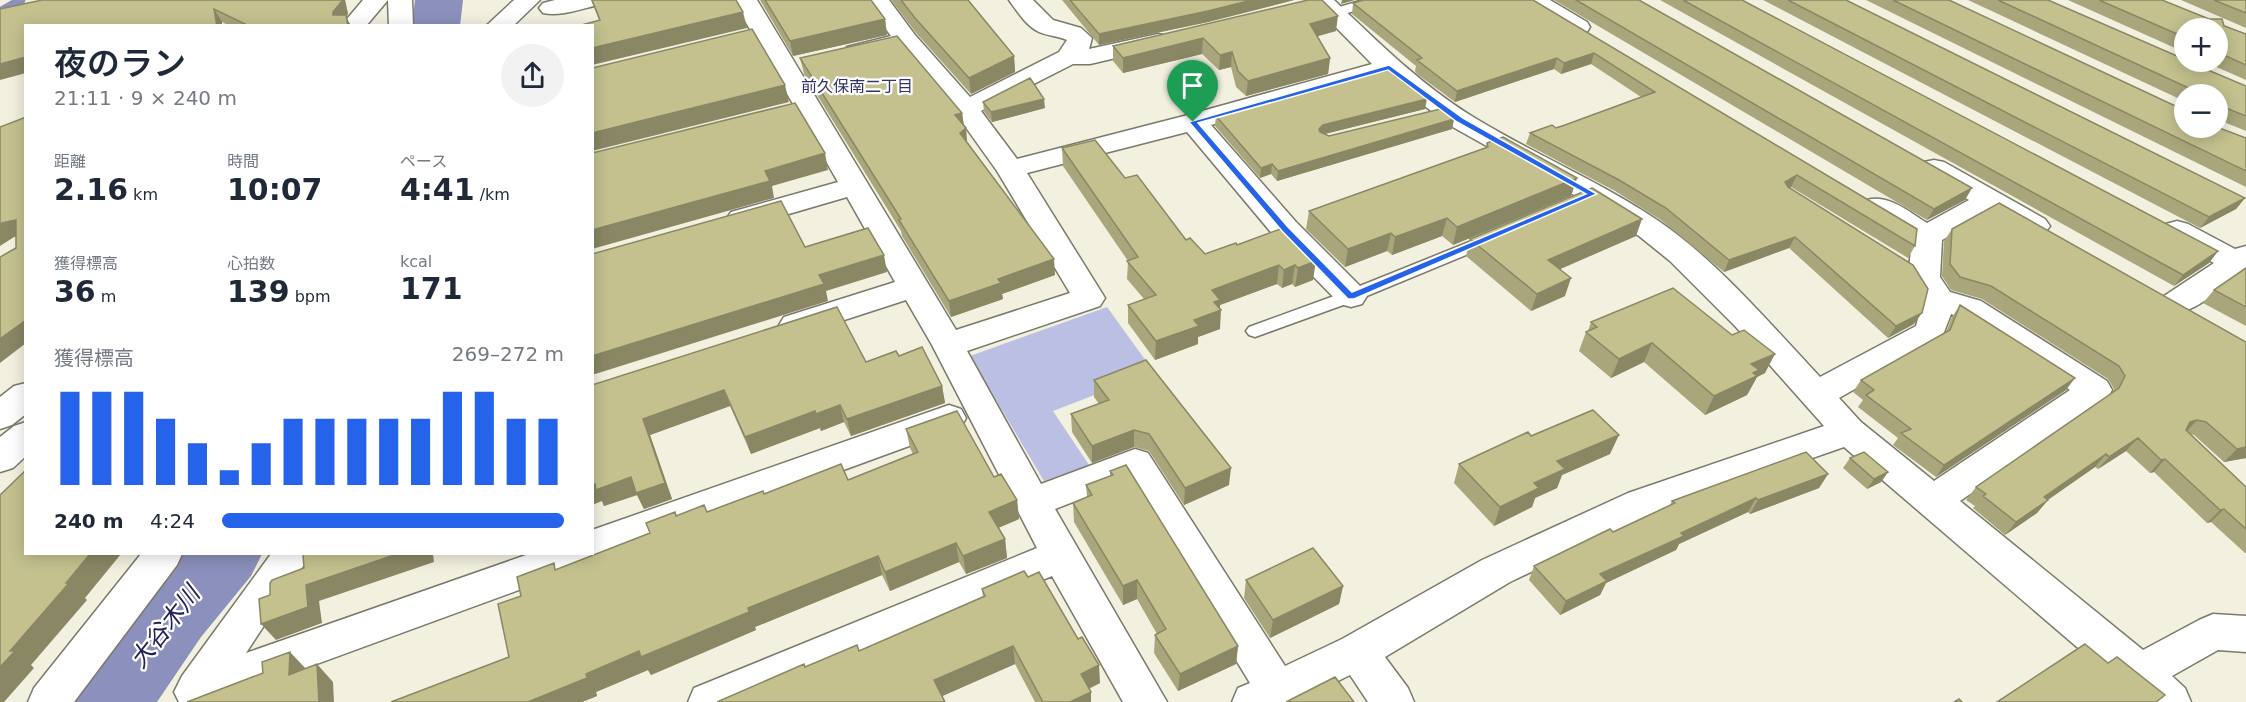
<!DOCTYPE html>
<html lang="ja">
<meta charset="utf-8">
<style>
:root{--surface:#fff;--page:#f2f2f3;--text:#1f2937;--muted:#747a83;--accent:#2563eb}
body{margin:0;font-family:"DejaVu Sans","Noto Sans JP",sans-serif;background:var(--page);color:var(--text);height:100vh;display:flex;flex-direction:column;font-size:22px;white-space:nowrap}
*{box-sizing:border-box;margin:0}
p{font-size:20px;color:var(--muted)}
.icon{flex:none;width:33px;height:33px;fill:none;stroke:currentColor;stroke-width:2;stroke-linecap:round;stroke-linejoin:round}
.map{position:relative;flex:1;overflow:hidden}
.details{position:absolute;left:24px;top:24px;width:570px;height:531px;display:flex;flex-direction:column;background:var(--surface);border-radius:0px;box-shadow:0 3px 15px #0003}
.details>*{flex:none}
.fabs{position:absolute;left:2174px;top:18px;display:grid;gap:12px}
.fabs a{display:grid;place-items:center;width:54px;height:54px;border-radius:50%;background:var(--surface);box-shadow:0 3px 15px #0003;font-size:30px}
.pin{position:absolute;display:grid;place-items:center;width:51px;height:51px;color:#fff;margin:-62px -26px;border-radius:50% 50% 50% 0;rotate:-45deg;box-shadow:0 0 6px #0007}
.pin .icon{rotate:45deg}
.round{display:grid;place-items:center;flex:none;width:63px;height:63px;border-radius:32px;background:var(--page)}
.overview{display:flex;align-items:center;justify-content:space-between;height:102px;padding:0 30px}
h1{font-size:33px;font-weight:600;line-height:45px}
.figures{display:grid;grid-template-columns:repeat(3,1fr);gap:9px;height:102px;padding:6px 30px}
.figures div{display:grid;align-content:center}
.figures b{font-size:30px;font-weight:600}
.figures small{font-size:16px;font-weight:400}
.figures p{font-size:16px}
.chart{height:168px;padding:12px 30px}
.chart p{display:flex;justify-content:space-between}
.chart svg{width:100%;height:108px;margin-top:6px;stroke:var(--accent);stroke-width:6}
ul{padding:0 30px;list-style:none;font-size:20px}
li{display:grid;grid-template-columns:96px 72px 1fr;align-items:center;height:45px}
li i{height:15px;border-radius:8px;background:var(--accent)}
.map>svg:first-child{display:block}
</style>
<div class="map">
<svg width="2246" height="702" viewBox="0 0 2246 702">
<rect width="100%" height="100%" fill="#f2f1e0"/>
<path fill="#bbbfe4" d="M1107 307 1154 372 1053 411 1089 465 1044 481 970 356Z"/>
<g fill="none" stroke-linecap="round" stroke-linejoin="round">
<path stroke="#8b90bc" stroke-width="9" d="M0 12 21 0"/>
<path fill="#8b90bc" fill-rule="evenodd" d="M415 0H463L460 26H412Z
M177 554H262L251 576 201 637 157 702H66C91 647 136 598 177 554Z"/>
<defs>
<path id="lane" d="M1363 0H1382L1381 3 1334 17 1327 13 1329 10Z
M1489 234 1495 235 1497 239 1495 243 1357 300 1255 337 1249 335 1246 331 1249 327 1345 292Z"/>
<path id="street" d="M363 0H388L366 26H341Z
M388 0H412L413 26H389Z
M555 0H602L598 5C581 9 560 17 543 13L539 8 543 3Z
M733 0H757L956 330 1070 293 997 171 957 115 900 49 856 59 847 57 844 52 847 47 891 36 865 0H889L915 35 970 97 1059 52 1067 40C1059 36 1048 36 1039 32 1026 26 1017 11 1009 0H1033L1053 20 1081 28 1092 38 1089 49 1158 34 1167 36 1170 41 1167 46 1090 64H1073L981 111 1017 159 1184 116 1372 64 1309 0H1334C1377 41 1419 83 1470 115 1531 153 1600 181 1660 222 1717 261 1773 327 1820 377L1916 326 1923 300 1908 278 1912 240 1867 212 1862 206 1867 200C1889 194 1909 212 1927 223L1969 200 1924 174 1920 168 1924 162 1934 160 1944 162 2045 219 2050 226 2045 233C2025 238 2008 223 1991 213L1942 240 1940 277 1950 292 1981 301 2107 381 2112 390 2107 399 1960 501 2143 650 2199 620 2213 614 2246 616V652L2218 650 2172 676 2185 688 2191 702H2141L1844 447 1654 513 1510 582 1385 657 1408 688 1414 702H1368L1350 675 1296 702H1232L1238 688 1250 683 1127 481 1055 509 1167 702H1123L1052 576 756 702H688L694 688 1037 548 932 345 906 300 795 336 784 333 779 325 784 317 895 282 847 197 741 228 731 226 726 219 731 212 838 182ZM1385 76 1451 126 1583 200 1639 236 1670 261 1735 326 1824 426 1628 493 1482 560 1342 639 1285 666 1148 453 1135 449 1041 484 967 351 1100 306 1105 298 1027 173 1187 132 1274 236 1340 304 1351 307 1362 304 1367 296 1362 288 1296 222 1211 125ZM1951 314 1959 317 2070 390 1934 481 1861 422 1839 398 1941 340Z
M1521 0H1550L1587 22 1590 27 1587 32C1566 37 1542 16 1525 5Z
M2177 221 2188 224 2235 249 2246 246V278L2238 276C2217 290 2190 319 2164 312L2159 304 2164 296 2214 263 2166 238 2162 231 2166 224Z
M26 383V414L12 425 0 429V397L14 386Z
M949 405 961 409 966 418 961 427 606 557 589 561 587 565 213 702H179L174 692 182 676 271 554H311L246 653 529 554H592V530Z
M141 554H182L177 565 74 702H28L34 688Z"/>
<path id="secondary" d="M514 0H540L513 26H486Z
M26 422V456L13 468 0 472V437L14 426Z"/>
</defs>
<use href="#lane" stroke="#7a796a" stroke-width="3"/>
<use href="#street" stroke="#7a796a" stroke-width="3"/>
<use href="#secondary" stroke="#7a796a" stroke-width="3"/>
<use href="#lane" fill="#fff" fill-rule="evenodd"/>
<use href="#street" fill="#fff" fill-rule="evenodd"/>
<use href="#secondary" fill="#fff" fill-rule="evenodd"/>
</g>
<path fill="#a9a67b" d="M42 0H345L348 14 346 17 351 26H230L222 22Z
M591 0H736L747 28 599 20Z
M760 0H871L885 19 887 35 793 56Z
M891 0H968L1014 56 1015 72 971 94 917 34Z
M1062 0H1294L1208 22 1099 45Z
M1308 0 1336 31 1317 36 1330 58 1328 74 1246 96 1236 87 1231 67 1219 70 1202 54 1123 73 1113 61V46Z
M1533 0 1915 246 1908 258 1791 187 1790 188 1914 324 1888 338 1789 248 1724 272 1661 220 1615 191 1526 144 1530 133 1565 125 1641 97 1591 64 1561 74 1554 69 1455 102 1417 74 1415 71 1416 66 1352 14 1353 3Z
M1554 0H1639L1965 200 1927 220Z
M1660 0H1742L2218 251 2209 263 2174 286Z
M1763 0H1846L2245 198 2236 209 2200 228Z
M1866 0H1949L2184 128 2246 138V187Z
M1968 0H2048L2246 86V131L2219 120 2217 123V94H2184V101Z
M2068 0H2162L2246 34V80L2205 62H2217V28H2184V52Z
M2181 0H2246V28Z
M800 58 962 113 964 125 966 128 967 143 1055 275 1002 294 1003 299 951 317 902 236 901 231 804 74Z
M983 102 1045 108 992 122 984 112Z
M1425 109 1324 134 1329 136 1454 119 1452 129 1277 181 1271 174 1260 178 1215 126 1216 116Z
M1487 143 1577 178 1571 196 1453 245 1442 236 1392 255 1387 251 1345 267 1306 229 1309 211 1485 148Z
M1062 148 1125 178 1186 240 1205 254 1237 245 1283 228 1313 280 1295 287 1292 284 1282 288 1277 284 1220 305V329L1198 337V344L1155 360 1128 323V305L1144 299 1127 279 1128 261 1063 166Z
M1999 203 2246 458 2224 462 2194 435 2190 434 2246 487V553H2245L2211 522 2207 523 2154 472 2150 473 2126 451 2098 469 2095 467 2048 500 2037 513 2005 535 1973 508 1975 506 1966 500 1976 487 2112 393 2114 389 2108 379 1982 299 1951 290 1942 276 1944 241 1952 229Z
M1636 236 1560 269 1565 296 1531 311 1466 256 1470 239Z
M2246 268V326L2203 303 2214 290Z
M1960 305 2066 390 1936 477 1893 445 1898 438 1858 407 1863 400 1853 392 1861 380 1946 332 1952 317Z
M1591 322 1765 373 1757 377 1747 395 1705 415 1644 362 1611 378 1579 351 1586 332 1588 331Z
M899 356 942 386 945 403 851 436 844 422 821 431 820 428 751 454 730 406 650 435 672 499 644 509 637 495 604 506 602 501 592 385 866 362Z
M1094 380 1229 485 1184 505 1149 451 1134 447 1092 463 1072 432 1071 414 1099 404 1094 397Z
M906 429 994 477 1017 500 1019 519 998 528 1005 539 1007 558 966 574 959 562 890 591 882 575 755 627 756 630 651 675 648 670 596 692 597 696 582 702H391L509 657 521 596 557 569 650 533 676 516 707 512 764 494 848 480 913 454 910 448Z
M1531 436 1610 454 1562 475 1557 488 1535 498 1532 507 1494 526 1454 483 1459 464Z
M1850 458 1888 472 1881 482 1867 489 1843 468Z
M1110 471 1238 646 1236 664 1178 691 1154 653 1155 635 1157 634 1137 599 1123 605 1074 522 1073 503 1087 497 1086 485 1110 476Z
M1828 474 1819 488 1750 514 1748 512 1679 544 1676 550 1606 583 1600 595 1560 615 1529 580 1534 566 1613 532 1670 505 1672 501Z
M1246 580 1343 586 1339 604 1270 638 1244 598Z
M982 589 1100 683 1089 689 1091 692V702H1035L1015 664 942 696 805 667 859 651 983 597Z"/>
<path fill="#898764" d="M342 0H345L348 14 346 17 351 26H348L333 15V12Z
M1252 0H1294L1208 22 1099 45V34Z
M1342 0H1355L1341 4Z
M214 9 222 22V26H217Z
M743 12 747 28 592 65V48Z
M1338 16 1336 31 1308 39 1310 24Z
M885 19 887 35 793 56 790 41Z
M1203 38 1202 54 1123 73V58Z
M1232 52 1231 67 1219 70 1220 55Z
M1594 53 1591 64 1561 74 1564 63Z
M1014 56 1015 72 971 94 969 78Z
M26 57V73L0 80V64Z
M1330 58 1328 74 1246 96 1248 81Z
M1557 58 1554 69 1455 102 1457 91Z
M785 85 789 102 592 151V133Z
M1044 99 1045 108 992 122 991 112Z
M1427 99 1425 109 1321 135 1319 129 1323 125Z
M962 113 964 128 955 115Z
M1454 119 1452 129 1277 181 1278 171Z
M966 128 967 144 960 133Z
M825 153 828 170 772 186 774 198 592 249V230L765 171Z
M1272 164 1271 174 1260 178 1261 168Z
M1797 175 1791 187 1780 194 1785 182Z
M1577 178 1571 196 1453 245 1457 227Z
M1972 188 1965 200 1927 220 1934 209Z
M2245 198 2236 209 2200 228 2209 217Z
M1447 218 1442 236 1392 255 1395 237Z
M1642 219 1636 236 1542 277 1548 260Z
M16 220 26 235 14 237 0 246V225L2 223Z
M1391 233 1387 251 1345 267 1348 249Z
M1795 237 1789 248 1724 272 1729 260Z
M2218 251 2209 263 2174 286 2183 275Z
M884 255 887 272 826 291 828 301 592 375V356L819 275Z
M1054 259 1055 275 1002 294 1003 299 951 317 949 301 998 279Z
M1316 261 1313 280 1295 287 1298 268Z
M1279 265 1277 284 1220 305V311L1221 310 1220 329 1198 337V344L1155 360 1156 341 1194 320 1212 290Z
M1295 265 1292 284 1282 288 1284 270Z
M1571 278 1565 296 1531 311 1537 294Z
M1922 313 1914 324 1888 338 1896 326Z
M26 320V343L0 363V339Z
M1652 343 1644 362 1611 378 1619 359Z
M1775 354 1765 373 1757 377 1747 395 1705 415 1714 396 1751 364Z
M2075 378 2066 390 1936 477 1944 465Z
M942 386 945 403 851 436 847 419Z
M724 390 730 406 650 435 672 499 644 509 637 495 604 506 602 501 592 505V485L643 419Z
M840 405 844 422 821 431 816 414Z
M815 411 820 428 751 454 745 437Z
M2197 420 2185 433 2178 435 2190 422Z
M1134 430V447L1092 463V446Z
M1619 435 1610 454 1562 475 1557 488 1535 498 1532 507 1494 526 1500 507 1534 483 1557 461Z
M2138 438 2126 451 2098 469 2109 457Z
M2246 447V458L2224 462 2237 449Z
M2106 454 2095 467 2033 510 2044 497Z
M2165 459 2154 472 2150 473 2161 460Z
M1231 468 1229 485 1184 505 1185 488Z
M1888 472 1881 482 1867 489 1874 479Z
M1828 474 1819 488 1750 514 1758 500Z
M1756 498 1748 512 1679 544 1676 550 1606 583 1600 595 1560 615 1566 601 1600 574 1681 533Z
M1017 500 1019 519 991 531 989 512Z
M2048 500 2037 513 2005 535 2016 522Z
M2224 509 2211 522 2207 523 2220 510Z
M1005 539 1007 558 966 574 963 556Z
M956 543 959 562 890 591 885 572Z
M90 554H121L85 598 87 600 31 665 34 668 4 702H0V667L10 651Z
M397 554H433L434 562 319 601 322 623 276 640 261 624 306 585Z
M878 556 882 575 755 627 756 630 651 675 648 670 596 692 597 696 582 702H528L586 674 639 651Z
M1137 580V599L1123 605V586Z
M1343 586 1339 604 1270 638 1273 620Z
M1013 646 1015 664 938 698 934 680Z
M1238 646 1236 664 1178 691 1180 674Z
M290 652 307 670 289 675Z
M317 664 333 682 334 702H319Z
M1099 665 1100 683 1081 692V674Z
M1091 692V702H1070Z"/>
<path fill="#c4c18f" stroke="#898764" stroke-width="1.5" d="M42 0H342V1L333 12V15H346L348 26H249L214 9 217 26H26V57L0 64V9Z
M592 0H736L743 12 592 48V26H578L600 20Z
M765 0H871L885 19 790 41Z
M901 0H968L1014 56 969 78 915 18Z
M1070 0H1252L1208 11 1099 34Z
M1308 0H1322L1338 16 1310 24 1330 58 1248 81 1238 71 1232 52 1220 55 1203 38 1123 58 1113 46Z
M1364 0H1533L1917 229 1915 246 1797 175 1785 182 1788 187 1913 265 1928 289 1922 313 1896 326 1795 237 1729 260 1666 208 1619 180 1530 133 1552 125 1556 128 1565 125 1655 92 1594 53 1564 63 1557 58 1457 91 1417 60 1422 58 1353 3Z
M1576 0H1639L1972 188 1934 209Z
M1683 0H1742L2218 251 2183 275Z
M1788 0H1846L2245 198 2209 217Z
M1893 0H1949L2184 110V128H2217V127L2246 138V171Z
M1998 0H2048L2184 59V62H2189L2246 86V116L2226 108 2223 110V114L2217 115V94H2193V90Z
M2099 0H2162L2209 19H2222L2224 26 2246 34V65L2217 52V28H2184V37Z
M2214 0H2246V13Z
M752 29 785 85 592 133V68Z
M897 36 962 113 955 115 966 128 960 133 1054 259 998 279 1001 283 949 301 899 220 901 219 800 58Z
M1388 70 1427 99 1323 125 1319 129 1320 132 1329 136 1440 109 1454 119 1278 171 1272 164 1261 168 1216 116Z
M1030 78 1044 99 991 112 983 102Z
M795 103 825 153 765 171 770 181 592 230V153Z
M26 117V320L0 339V257L16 248V220L2 223 0 225V127Z
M1503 137 1577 178 1457 227 1447 218 1395 237 1391 233 1348 249 1309 211 1488 147 1487 143Z
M1095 140 1125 178 1137 175 1186 240 1190 238 1205 254 1236 243 1237 245 1283 228 1316 261 1298 268 1295 265 1284 270 1279 265 1212 290 1220 300 1214 302 1221 310 1194 320 1199 326 1156 341 1128 305 1156 295 1127 261 1138 257 1062 148Z
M1592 188 1642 219 1548 260 1571 278 1537 294 1470 239Z
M781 201 805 247 868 228 884 255 819 275 824 284 592 356V254Z
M1999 203 2246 342V447L2237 449 2206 422 2197 420 2190 422 2186 430 2246 487V529L2224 509 2220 510 2165 459 2161 460 2138 438 2109 457 2106 454 2044 497 2048 500 2016 522 1983 496 1986 494 1976 487 2119 388 2125 376 2119 366 1991 286 1960 277 1950 264 1952 229Z
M2246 268V307L2214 290Z
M1673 288 1732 335 1744 330 1775 354 1751 364 1759 370 1753 373 1757 376 1714 396 1652 343 1619 359 1586 332 1597 327 1591 322Z
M1960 305 2075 378 1944 465 1901 433 1911 429 1866 395 1874 390 1861 380 1950 330Z
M837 307 866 362 896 351 899 356 922 347 942 386 847 419 840 405 816 414 815 411 745 437 724 390 643 419 665 483 636 493 631 477 596 490 595 484 592 485V385Z
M1146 360 1231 468 1185 488 1149 434 1134 430 1092 446 1071 414 1109 400 1094 380Z
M1593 410 1619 435 1557 461 1565 469 1534 483 1539 488 1500 507 1459 464 1528 432 1531 436Z
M957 411 994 477 1001 474 1017 500 989 512 1005 539 963 556 956 543 885 572 878 556 748 608 749 612 641 657 639 651 586 674 587 678 528 702H391L509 657 498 604 521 596 517 577 554 563 555 570 650 533 646 523 675 512 676 516 704 505 707 512 763 491 764 494 841 464 848 480 918 452 906 429Z
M1806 452 1828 474 1758 500 1756 498 1681 533 1684 536 1600 574 1607 581 1566 601 1534 566 1610 529 1613 532 1675 503 1672 501Z
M1864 452 1888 472 1874 479 1850 458Z
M1126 465 1238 646 1180 674 1155 635 1166 629 1137 580 1123 586 1073 503 1092 495 1086 485 1113 475 1110 471Z
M26 470V554H90L66 583H69L10 651H15L0 667V495Z
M1313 548 1343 586 1273 620 1246 580Z
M303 554H397L306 585 308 607 261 624 259 599 270 595V583L272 580 304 568Z
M1024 571 1028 577 1039 572 1078 639 1082 637 1099 665 1081 674 1091 692 1070 702H1043L1013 646 934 680 945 702H717L804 664 805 667 857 645 859 651 985 596 982 589Z
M2085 644 2108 663 2117 657 2165 695 2156 702H1997Z
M290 652 289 675 317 664 319 702H187L263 673 262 662Z
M1335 677 1354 702H1286Z
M1959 699 1962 702H1954Z"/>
<path fill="#2563eb" stroke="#fff" stroke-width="1.5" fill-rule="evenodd" d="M1389 65 1463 118 1597 194 1354 299H1348L1282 231 1189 122ZM1388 70 1457 122 1586 194 1352 292 1288 227 1198 123Z"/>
<g text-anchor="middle" stroke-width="4.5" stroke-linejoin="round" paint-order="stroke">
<g font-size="16" fill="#31316c" stroke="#fff">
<text x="857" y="92">前久保南二丁目</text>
</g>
<g font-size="24" font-style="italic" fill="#222056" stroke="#fff">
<text transform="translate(165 627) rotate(-52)" y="8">大谷木川</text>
</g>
</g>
</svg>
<div class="fabs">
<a>+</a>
<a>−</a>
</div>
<div class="pin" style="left:1193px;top:122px;background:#1e9e55"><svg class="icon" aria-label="arrive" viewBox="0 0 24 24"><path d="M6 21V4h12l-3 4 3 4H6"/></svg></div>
<section class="details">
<div class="overview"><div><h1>夜のラン</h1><p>21:11 · 9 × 240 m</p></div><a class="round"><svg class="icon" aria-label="share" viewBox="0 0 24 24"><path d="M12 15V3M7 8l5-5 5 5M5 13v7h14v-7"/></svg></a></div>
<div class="figures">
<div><p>距離</p><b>2.16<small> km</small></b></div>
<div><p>時間</p><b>10:07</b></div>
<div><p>ペース</p><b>4:41<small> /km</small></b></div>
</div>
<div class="figures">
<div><p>獲得標高</p><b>36<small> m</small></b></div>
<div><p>心拍数</p><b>139<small> bpm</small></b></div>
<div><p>kcal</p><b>171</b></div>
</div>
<div class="chart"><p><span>獲得標高</span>269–272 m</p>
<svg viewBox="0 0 160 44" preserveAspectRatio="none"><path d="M5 44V6M15 44V6M25 44V6M35 44V17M45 44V27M55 44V38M65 44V27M75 44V17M85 44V17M95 44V17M105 44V17M115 44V17M125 44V6M135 44V6M145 44V17M155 44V17"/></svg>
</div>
<ul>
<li><b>240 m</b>4:24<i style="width:100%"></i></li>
</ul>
</section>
</div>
